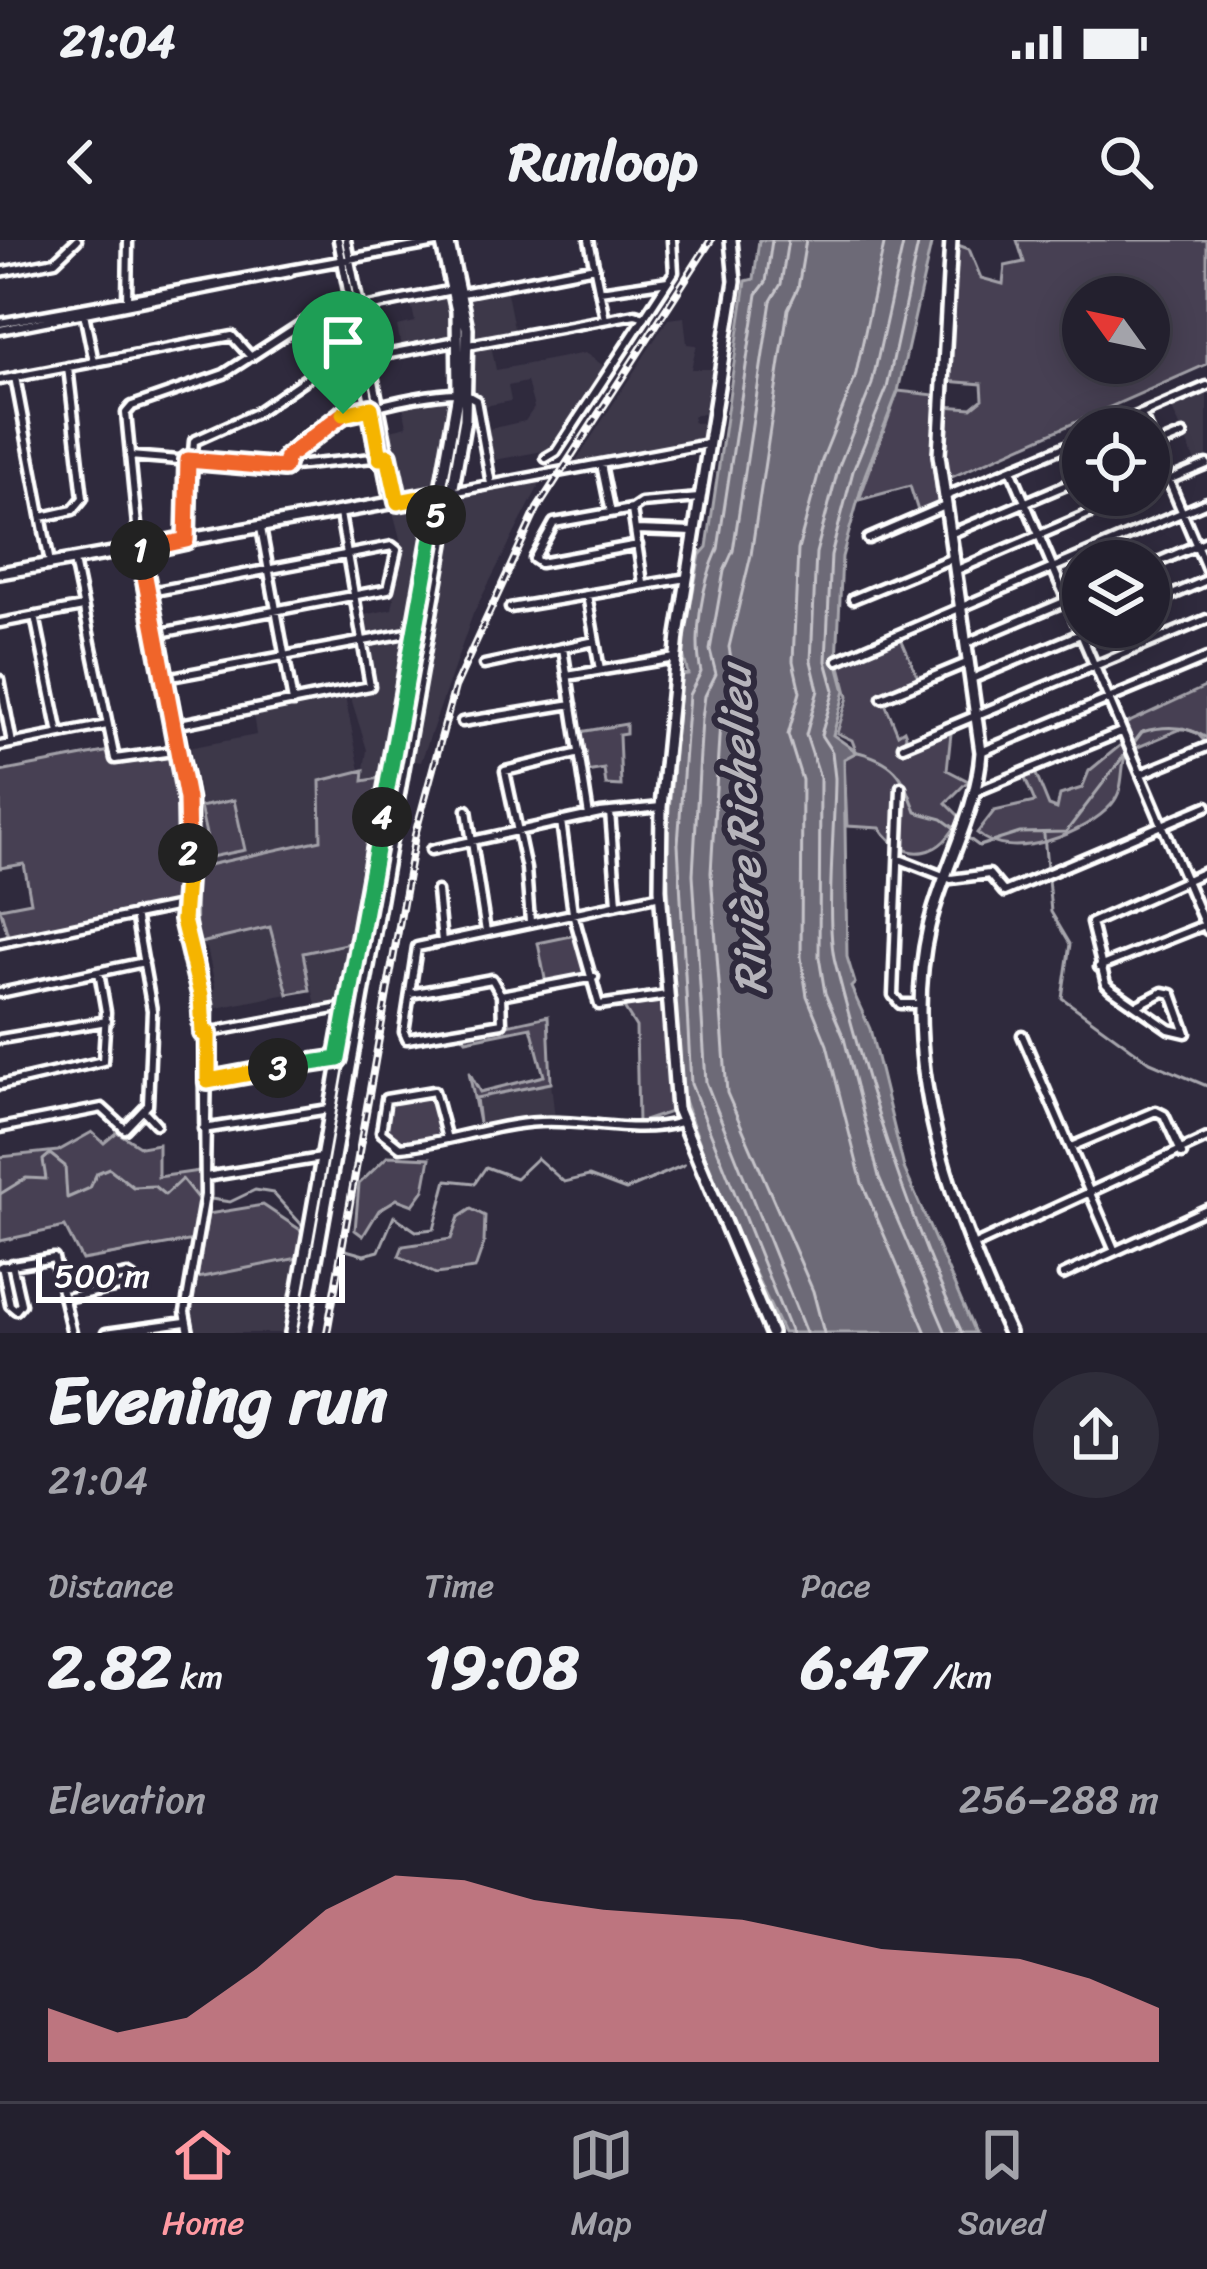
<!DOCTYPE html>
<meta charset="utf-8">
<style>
:root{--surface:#23202e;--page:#2f2d3a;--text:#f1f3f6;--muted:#a3a3aa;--line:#403e4a;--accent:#ff9aa2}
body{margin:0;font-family:Sriracha,sans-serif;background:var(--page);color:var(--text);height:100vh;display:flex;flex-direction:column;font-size:45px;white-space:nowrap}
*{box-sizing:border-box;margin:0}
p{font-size:39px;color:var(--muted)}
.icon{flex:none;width:66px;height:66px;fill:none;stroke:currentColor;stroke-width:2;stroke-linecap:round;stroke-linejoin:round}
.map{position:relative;height:1093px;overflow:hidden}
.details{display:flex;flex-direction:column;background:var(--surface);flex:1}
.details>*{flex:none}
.needle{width:78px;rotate:303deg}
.tools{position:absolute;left:1062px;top:36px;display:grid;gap:24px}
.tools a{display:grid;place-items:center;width:108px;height:108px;border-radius:50%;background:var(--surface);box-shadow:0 6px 30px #0003,0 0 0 3px var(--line);font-size:60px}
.scale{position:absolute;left:36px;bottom:30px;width:309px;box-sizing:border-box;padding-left:12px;border:6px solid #fff;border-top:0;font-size:33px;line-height:42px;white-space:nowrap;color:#fff;-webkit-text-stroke:9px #2f2a3d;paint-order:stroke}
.pin{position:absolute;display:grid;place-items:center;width:102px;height:102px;color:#fff;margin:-123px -51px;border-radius:50% 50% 50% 0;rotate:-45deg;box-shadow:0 0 12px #0007}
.pin .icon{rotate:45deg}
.km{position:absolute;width:60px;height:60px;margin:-30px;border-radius:50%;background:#222;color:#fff;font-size:33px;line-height:60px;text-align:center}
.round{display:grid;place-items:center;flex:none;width:126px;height:126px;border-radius:63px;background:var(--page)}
.headline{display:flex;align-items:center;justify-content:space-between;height:204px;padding:0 48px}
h1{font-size:66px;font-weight:700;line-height:90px}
.stats{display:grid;grid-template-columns:repeat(3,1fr);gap:18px;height:204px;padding:12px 48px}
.stats div{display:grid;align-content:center}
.stats b{font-size:60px;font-weight:700}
.stats small{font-size:33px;font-weight:400}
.stats p{font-size:33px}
.chart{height:336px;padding:24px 48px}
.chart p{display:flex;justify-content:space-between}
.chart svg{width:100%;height:216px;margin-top:12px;fill:var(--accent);opacity:.7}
.status{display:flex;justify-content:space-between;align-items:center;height:84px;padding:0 60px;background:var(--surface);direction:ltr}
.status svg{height:33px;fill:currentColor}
header{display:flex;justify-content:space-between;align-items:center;height:156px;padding:0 48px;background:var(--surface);font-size:54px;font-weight:700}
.tabs{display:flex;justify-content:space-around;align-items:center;height:168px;border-top:3px solid var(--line);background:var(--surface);font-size:33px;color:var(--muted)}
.tabs a{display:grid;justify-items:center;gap:6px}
.tabs .selected{color:var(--accent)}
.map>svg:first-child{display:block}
</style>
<div class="status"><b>21:04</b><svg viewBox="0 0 49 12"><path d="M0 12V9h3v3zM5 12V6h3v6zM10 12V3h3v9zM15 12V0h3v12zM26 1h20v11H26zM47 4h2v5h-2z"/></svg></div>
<header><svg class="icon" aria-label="back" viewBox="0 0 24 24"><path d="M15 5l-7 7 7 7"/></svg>Runloop<svg class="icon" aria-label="search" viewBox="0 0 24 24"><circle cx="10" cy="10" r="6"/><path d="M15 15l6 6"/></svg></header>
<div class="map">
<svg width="1207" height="1093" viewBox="0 0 1207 1093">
<rect width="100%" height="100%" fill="#2f2a3d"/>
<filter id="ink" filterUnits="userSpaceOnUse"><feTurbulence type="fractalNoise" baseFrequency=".00833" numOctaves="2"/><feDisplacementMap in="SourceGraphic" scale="24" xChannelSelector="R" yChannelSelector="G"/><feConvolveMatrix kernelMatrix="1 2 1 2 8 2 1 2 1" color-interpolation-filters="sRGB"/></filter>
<g filter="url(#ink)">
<path fill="#3c3749" d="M506 48 515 93 472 100 466 56Z
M451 55 454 98 401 107 397 86 415 82 411 63Z
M684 77 687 104 697 105 691 129H719L712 172 692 176 694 183 711 182 708 197 574 224 668 79Z
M491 105 496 130 585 113 607 128 554 209 490 221 484 190 525 181 534 168 527 142 508 146 511 161 480 167 471 150 472 110Z
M1207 146V224L1198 228 1169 162Z
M452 157 436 247 400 257 386 191 407 186 403 165Z
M543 238 473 374 421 522 409 520 458 256Z
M431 261 411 381 407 389 369 396 364 375 392 369 394 358 402 306 392 268Z
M407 398 385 537 362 541 367 510 350 455 373 446 369 404Z
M345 456 360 530 320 541 322 600 195 628 197 566 188 508 256 495 253 474Z
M271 687 288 754 212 769 215 745 207 708 196 704Z
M355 702 343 760 317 768 303 713Z
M551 843 555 879 481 885 476 858Z
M298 1018 285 1093H194L191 1072 197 1038Z"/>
<path fill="#464152" stroke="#a2a0a8" stroke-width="3" fill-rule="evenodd" d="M1017 0H1207V124L945 240 943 166 972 168 983 159 982 144 945 141 955 4 969 9 981 38 1003 44 1005 26 1024 22ZM1083 57H1149V123H1083Z
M898 151 935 155 941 265 919 274 910 246 859 260Z
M900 396 920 442 883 458 898 494 904 490 906 495 903 506 951 493 947 530 968 541 946 563 960 577C942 617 908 626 880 588L847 586 844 519 856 511 852 500 837 493 848 457 839 422Z
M1207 446V504L1197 493 1183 488 1126 512C1120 530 1125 549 1112 564 1087 593 1010 624 977 593L994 571 1035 562 1024 536 1035 532 1049 566 1057 569 1060 555 1082 548 1089 531 1128 499 1123 485Z
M626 484V494L619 495 621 546 606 545 604 529 586 532 580 492Z
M110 511 121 524 176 516 183 551 179 661 8 696 0 668 31 662 24 624 0 628V532Z
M364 530 363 541 385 537 355 702 303 713 310 750 288 754 270 687 196 704 195 628 321 600 320 541Z
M234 560 245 610 211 617 200 567Z
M576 695 588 734 546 744 538 703Z
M664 759 676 877 673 871 638 883 636 787 624 768H597Z
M548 776 551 843 476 858 479 883 469 832 480 852 544 836 531 787 466 800 462 795Z
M433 853 444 898 404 905 387 898V862Z
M92 892 104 903 117 892 141 907 158 904V937L199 931 201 959 194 1000 82 1020 65 987 0 1001V917L58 911Z
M388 916 430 918 424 950 413 965 397 959 379 970 363 996 355 990 359 944Z
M263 965 302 991 298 1018 197 1038 208 974Z
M471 969 485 976 484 1003 475 1029 436 1034 399 1016 403 1006 451 999 459 977Z"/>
<path fill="#6d6a77" stroke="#a7a6ad" stroke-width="3" d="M759 0H932L898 151 865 235 842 317 837 421 845 451 833 495 857 512 844 519 847 717 855 743 851 747 870 789 904 928 975 1093H783L722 963 679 847 666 604 681 435 688 434 682 410 700 315 707 307 746 41 754 39Z"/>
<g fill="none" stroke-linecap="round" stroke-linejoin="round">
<path stroke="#c5c3c9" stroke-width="3" d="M772 0 766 42 757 54 718 309C702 344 693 395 701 432L689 455 678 604 691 844 791 1093
M788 0 781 44 771 61 733 311 724 331 710 410 716 434 705 456 702 479 693 634 706 842 806 1093
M806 0 798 48 788 69 751 315 729 407 734 436 720 481 711 633 727 853 813 1051 824 1093
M885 0 855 138 822 220 798 310 793 421 800 452 788 495 802 540 801 717 807 756 827 805 862 943 926 1093
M904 0 872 144 839 226 816 313 811 421 818 450 806 495 820 538 819 717 825 753 844 798 879 937 946 1093
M919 0 887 148 853 231 831 315 826 421 834 450 821 495 832 512 835 538C835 583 825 682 835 722 867 847 906 973 962 1093"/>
<path stroke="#a7a6ad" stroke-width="3" d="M854 511C894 520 903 534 916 572L942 579 979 606 1020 593 1066 592 1142 492C1165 485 1186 485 1207 498
M1044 595 1051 672 1070 704 1062 758 1150 822 1207 846
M0 954 26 938 46 939 43 920 50 914 65 926 67 958 90 948 97 933 109 928 133 947 154 946 165 955 182 939 198 959
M211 959 230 962 255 950 273 953 301 984
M346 1010 364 1015 379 1011 394 976 416 991 434 989 447 940 475 943 486 927 516 938 537 918 564 942 589 936 626 950 684 925"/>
<defs>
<path id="minor" d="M338 0 390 264
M346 0 398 261
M589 0 605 79
M0 32 55 21 77 0
M600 51 668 41
M462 53 595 27
M127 62 128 0
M84 73 94 122
M0 83 442 2
M0 90 290 32
M468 105 635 74 645 77
M15 137 50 323
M0 140 232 96 251 117
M467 155 476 160 491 244
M1141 174 1147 189
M1107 189 1207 146
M1149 194 1207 330
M1149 209 1183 195
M130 216 274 228 383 217
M546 218 556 212 674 32 672 0
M601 224 611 273
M284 228C290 179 417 153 458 153
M1011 229 1207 690
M1149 248 1207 224
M452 252 707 204
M944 257 1083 199
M632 270 643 343
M42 277 73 270 83 258 68 127
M261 288 293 462
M637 290 693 292
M950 294 1083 238
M868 299 945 266
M186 300 194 201 256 173 323 127 456 101
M638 305 540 323 534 319 554 283 632 269 641 263 699 258
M142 310 192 560 187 673 208 764 205 937
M74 321 115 519 180 510
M1149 326 1207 301
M957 330 1133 255
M150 352 392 306 397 310 388 349 160 393
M587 355 600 430
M853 359 955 317
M1149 365 1207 340
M510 368 687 338
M35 376 59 494
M0 383 83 367
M969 402 1083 354
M563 408 589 576
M838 420 1207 262
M484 425 595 401
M567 436 675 418
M166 438 428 389
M974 438 1097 387
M0 440 12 503
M882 458 969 422
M462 482 572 464
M175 485 370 446 340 274
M0 506 107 485
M903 506 1207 379
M981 512 1207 418
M1141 534 1207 507
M901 547 893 755 900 764H921
M975 552 1121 492
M467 570 486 692
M610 572 617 663
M561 581 573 673 599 765 667 755
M431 610 600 573 661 567
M902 620 951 639 989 634 1004 652 1207 566
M437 651 442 702
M530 682 526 629 505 531 580 513
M0 703 184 665
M1099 727 1207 684
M0 753 144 722
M410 754 492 739 501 755 502 783 407 799 404 792 417 707 661 655
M501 755 594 737
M1136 766 1163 752 1172 754 1186 793 1169 789 1110 748 1106 744 1091 683 1207 631
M206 793 361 764
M1022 795 1114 1009
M0 799 107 781
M208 841 338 819
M0 845 103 821 106 772 99 732
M144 871 156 884
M0 888 102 868 125 889 148 865 152 770 135 674
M203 889 329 869
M447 899 434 851 386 859 381 892 400 907C447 903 493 884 540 882 587 879 635 896 681 882
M1071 907 1156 871 1164 875 1182 914
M206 937 321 918
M975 1005 1207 898
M2 1026 10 1065 16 1070 21 1064 12 1024
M0 1027 54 1018 72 1093
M1063 1035 1207 969
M63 1048 127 1035 133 1039 129 1045 65 1058
M106 1093 185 1082
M189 1093 185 1072 205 955 203 768 183 680 187 559 140 316 126 173 132 166 224 134 309 79 452 50"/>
<path id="major" d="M731 0 735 41 678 395 661 567 660 649 677 869 771 1093
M951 0 939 215 981 512C977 573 943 628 929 687 898 823 952 970 1009 1093
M0 333 441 254
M291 1093 458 153 457 71 441 0
M303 1093 465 179 467 88 448 0"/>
</defs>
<use href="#minor" stroke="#fff" stroke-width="15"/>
<use href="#major" stroke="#fff" stroke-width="18"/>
<use href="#minor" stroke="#2f2a3d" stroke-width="6"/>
<use href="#major" stroke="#2f2a3d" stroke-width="9"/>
<defs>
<path id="rail" d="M327 1093 415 595 455 447 537 269 711 0"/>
</defs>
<use href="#rail" stroke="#fff" stroke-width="8"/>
<use href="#rail" stroke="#2f2a3d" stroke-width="3" stroke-dasharray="9" stroke-linecap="butt"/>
</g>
</g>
<g fill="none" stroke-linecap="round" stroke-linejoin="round" filter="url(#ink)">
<defs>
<path id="split-1" d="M140 310 186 300 188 220 284 228 287 217 343 174"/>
<path id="split-2" d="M140 310 187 559 188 613"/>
<path id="split-3" d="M188 613 183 680 201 755 203 793H208V841L278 828"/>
<path id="split-4" d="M278 828 338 819 382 577"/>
<path id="split-5" d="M382 577 436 275"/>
<path id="split-6" d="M343 174 371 168 380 218 388 216 398 262 440 254 436 275"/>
</defs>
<use href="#split-1" stroke="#fff" stroke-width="24"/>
<use href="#split-2" stroke="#fff" stroke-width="24"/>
<use href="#split-3" stroke="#fff" stroke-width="24"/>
<use href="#split-4" stroke="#fff" stroke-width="24"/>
<use href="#split-5" stroke="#fff" stroke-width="24"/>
<use href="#split-6" stroke="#fff" stroke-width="24"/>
<use href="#split-1" stroke="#f0652b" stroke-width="15"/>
<use href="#split-2" stroke="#f0652b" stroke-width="15"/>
<use href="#split-3" stroke="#f5b400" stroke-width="15"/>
<use href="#split-4" stroke="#22a559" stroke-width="15"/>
<use href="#split-5" stroke="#22a559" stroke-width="15"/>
<use href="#split-6" stroke="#f5b400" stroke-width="15"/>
</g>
<g text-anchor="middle" stroke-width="12" stroke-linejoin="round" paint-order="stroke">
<g font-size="45" font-style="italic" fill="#b6b4bb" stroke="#2f2a3d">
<text transform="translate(742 590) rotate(-93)" y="16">Rivière Richelieu</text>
</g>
</g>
</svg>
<div class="tools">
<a><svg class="needle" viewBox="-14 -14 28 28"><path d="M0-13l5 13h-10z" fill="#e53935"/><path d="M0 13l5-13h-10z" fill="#a3a3aa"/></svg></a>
<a><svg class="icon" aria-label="locate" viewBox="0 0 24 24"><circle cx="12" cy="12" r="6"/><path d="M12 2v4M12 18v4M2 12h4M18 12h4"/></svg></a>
<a><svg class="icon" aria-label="layers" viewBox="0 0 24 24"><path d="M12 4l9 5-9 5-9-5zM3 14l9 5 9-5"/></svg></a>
</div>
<div class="scale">500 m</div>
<div class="pin" style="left:343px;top:174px;background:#1e9e55"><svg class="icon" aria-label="arrive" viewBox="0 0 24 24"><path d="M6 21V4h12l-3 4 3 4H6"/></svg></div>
<b class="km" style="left:140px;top:310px">1</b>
<b class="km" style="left:188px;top:613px">2</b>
<b class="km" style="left:278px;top:828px">3</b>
<b class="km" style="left:382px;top:577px">4</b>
<b class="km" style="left:436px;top:275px">5</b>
</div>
<section class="details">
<div class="headline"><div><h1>Evening run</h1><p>21:04</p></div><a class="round"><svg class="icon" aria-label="share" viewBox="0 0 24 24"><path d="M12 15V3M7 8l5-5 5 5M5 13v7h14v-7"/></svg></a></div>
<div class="stats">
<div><p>Distance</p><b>2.82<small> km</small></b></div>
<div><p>Time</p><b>19:08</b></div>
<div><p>Pace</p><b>6:47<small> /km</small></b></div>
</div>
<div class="chart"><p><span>Elevation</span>256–288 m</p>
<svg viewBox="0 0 160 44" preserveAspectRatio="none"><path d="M0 44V33L10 38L20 35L30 25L40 13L50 6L60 7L70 11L80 13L90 14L100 15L110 18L120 21L130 22L140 23L150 27L160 33V44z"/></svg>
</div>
</section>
<nav class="tabs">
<a class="selected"><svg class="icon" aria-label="home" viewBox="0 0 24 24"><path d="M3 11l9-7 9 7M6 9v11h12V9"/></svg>Home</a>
<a><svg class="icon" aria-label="map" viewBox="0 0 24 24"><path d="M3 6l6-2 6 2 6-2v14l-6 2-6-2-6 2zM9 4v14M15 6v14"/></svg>Map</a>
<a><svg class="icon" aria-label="saved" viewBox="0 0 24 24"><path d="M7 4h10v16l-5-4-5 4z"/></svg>Saved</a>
</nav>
